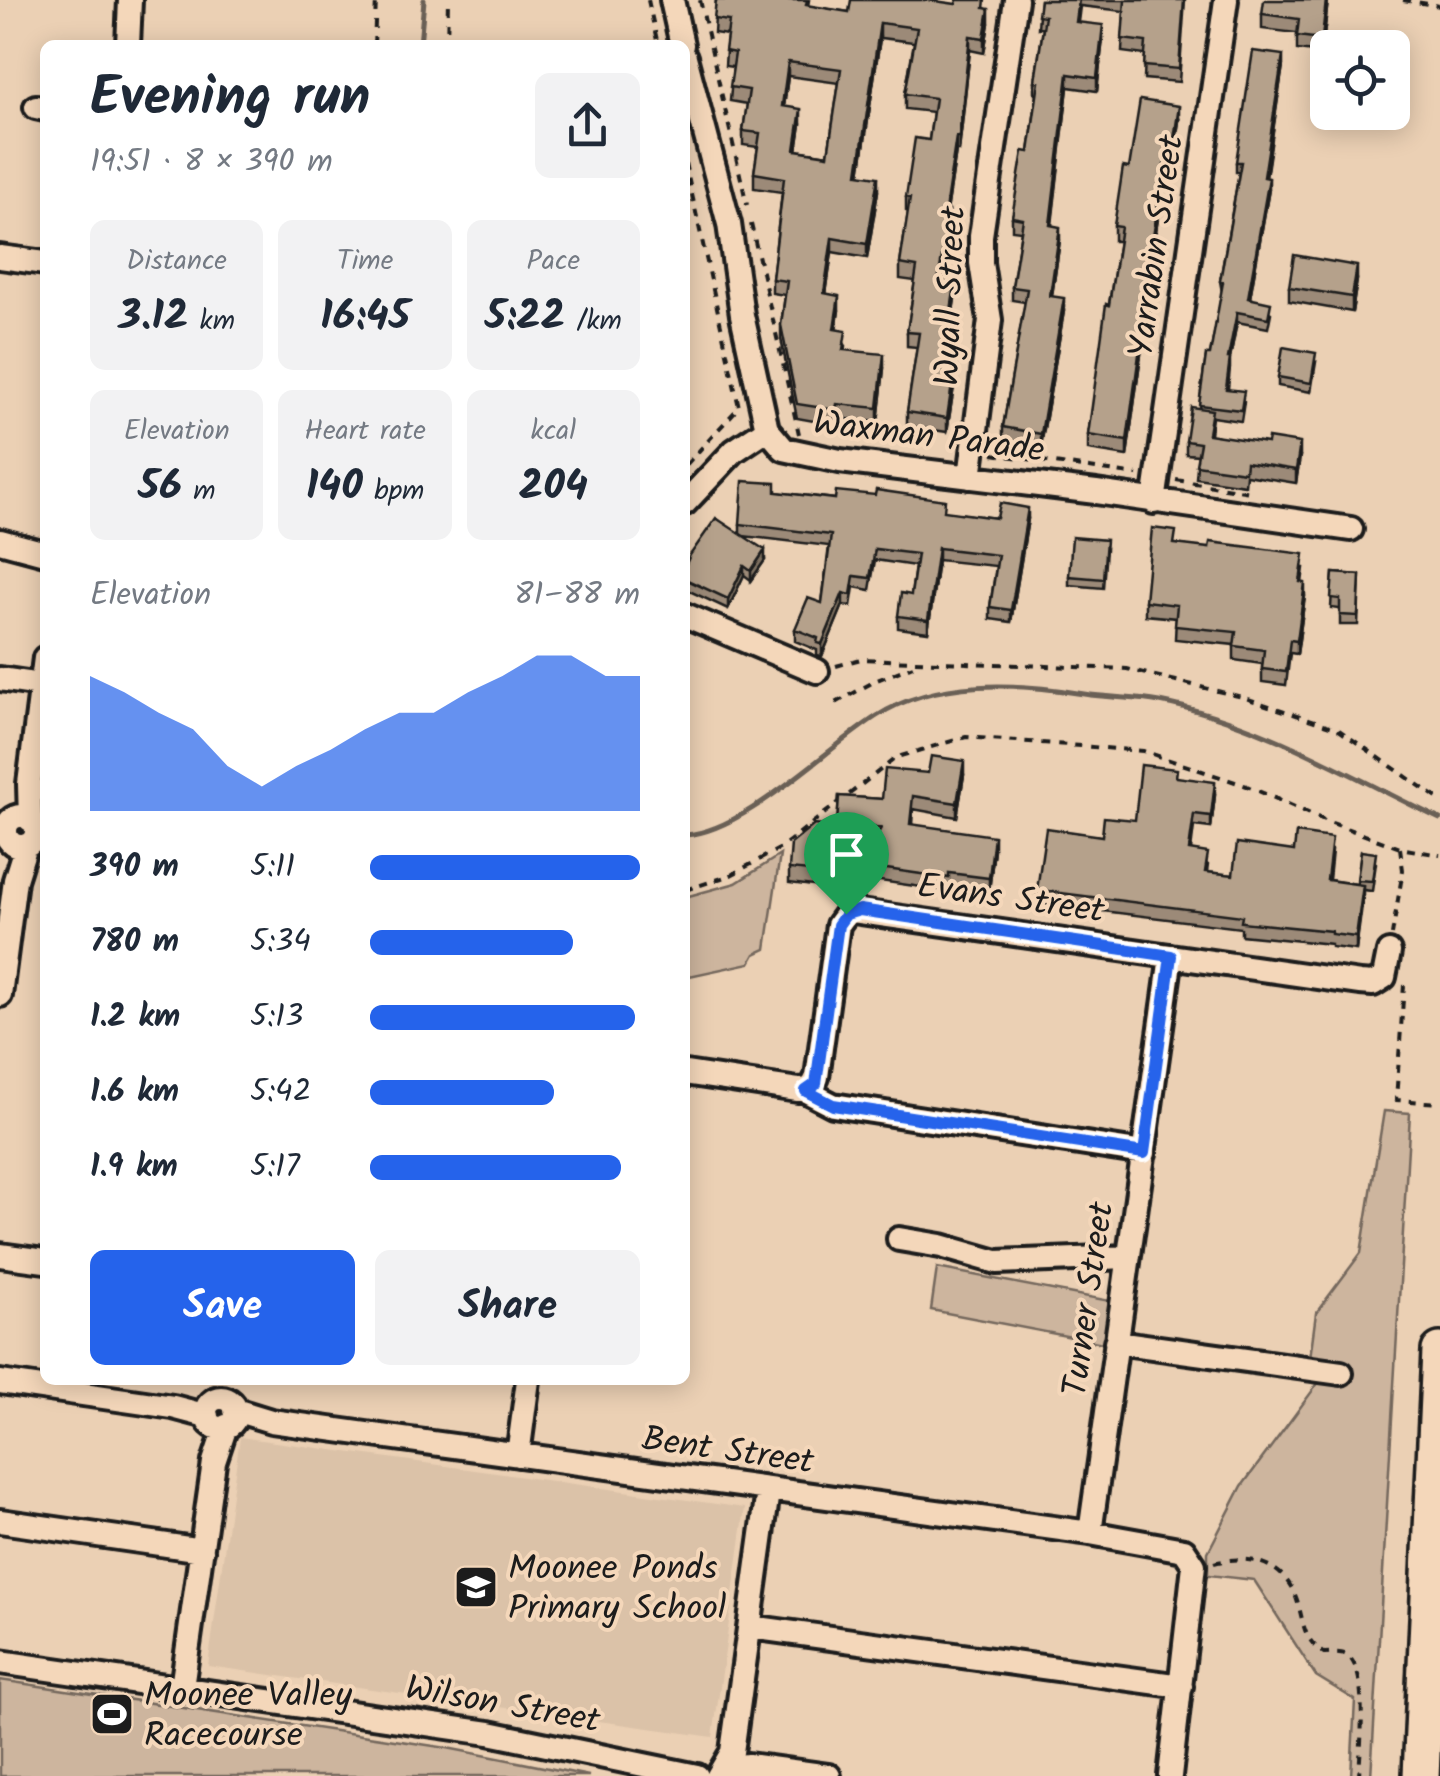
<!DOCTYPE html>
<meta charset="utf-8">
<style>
:root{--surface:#fff;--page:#f2f2f3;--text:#1f2937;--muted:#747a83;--accent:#2563eb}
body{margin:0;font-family:Kalam,sans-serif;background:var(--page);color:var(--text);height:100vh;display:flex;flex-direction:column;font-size:38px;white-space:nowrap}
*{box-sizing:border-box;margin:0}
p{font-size:32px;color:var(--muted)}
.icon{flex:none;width:55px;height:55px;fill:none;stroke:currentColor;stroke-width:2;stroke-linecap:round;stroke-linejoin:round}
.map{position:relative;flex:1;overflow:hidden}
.drawer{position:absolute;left:40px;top:40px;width:650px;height:1345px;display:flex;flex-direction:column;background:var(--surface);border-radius:15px;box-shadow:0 5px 25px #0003}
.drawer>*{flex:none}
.buttons{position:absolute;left:1310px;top:30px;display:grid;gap:20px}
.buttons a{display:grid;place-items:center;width:100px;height:100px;border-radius:15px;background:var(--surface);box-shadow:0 5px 25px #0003;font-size:50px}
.pin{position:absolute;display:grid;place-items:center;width:85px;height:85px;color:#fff;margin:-102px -42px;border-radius:50% 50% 50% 0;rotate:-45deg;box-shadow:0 0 10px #0007}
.pin .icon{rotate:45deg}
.round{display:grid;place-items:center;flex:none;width:105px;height:105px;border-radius:15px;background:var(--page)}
.headline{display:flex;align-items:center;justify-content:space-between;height:170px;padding:0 50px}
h1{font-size:55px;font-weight:800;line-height:75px}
.metrics{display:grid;grid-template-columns:repeat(3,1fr);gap:15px;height:170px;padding:10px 50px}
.metrics div{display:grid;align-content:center;border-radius:15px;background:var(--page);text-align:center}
.metrics b{font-size:42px;font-weight:800}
.metrics small{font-size:28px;font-weight:400}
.metrics p{font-size:28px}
.chart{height:280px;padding:20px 50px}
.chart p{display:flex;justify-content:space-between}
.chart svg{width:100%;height:180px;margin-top:10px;fill:var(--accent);opacity:.7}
.cta{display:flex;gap:20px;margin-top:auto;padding:20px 50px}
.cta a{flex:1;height:115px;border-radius:15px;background:var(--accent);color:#fff;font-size:40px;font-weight:800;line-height:115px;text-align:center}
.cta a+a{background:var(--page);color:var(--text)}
ul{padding:0 50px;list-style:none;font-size:32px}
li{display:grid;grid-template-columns:160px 120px 1fr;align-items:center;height:75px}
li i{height:25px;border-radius:12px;background:var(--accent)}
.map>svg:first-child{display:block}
</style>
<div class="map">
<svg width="1440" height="1776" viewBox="0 0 1440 1776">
<rect width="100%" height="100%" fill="#ebd0b4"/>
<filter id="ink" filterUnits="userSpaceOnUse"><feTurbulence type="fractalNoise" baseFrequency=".01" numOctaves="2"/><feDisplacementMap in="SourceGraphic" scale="20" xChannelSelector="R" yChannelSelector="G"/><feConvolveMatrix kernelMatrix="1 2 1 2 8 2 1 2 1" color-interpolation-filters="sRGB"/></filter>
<g filter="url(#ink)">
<path fill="#dbc2a8" d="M240 1437 745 1508 713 1737 208 1666Z"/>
<path fill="#cdb59e" stroke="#74685d" stroke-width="2.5" d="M780 855 766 949 755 954 750 963 685 977V897L736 883Z
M1384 1111 1410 1113 1371 1776H1351L1355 1700 1316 1676 1254 1580 1208 1575V1552L1242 1486 1319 1382 1307 1380 1316 1313 1361 1253Z
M937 1268 1115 1302 1108 1344 931 1310Z
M0 1680 447 1748 589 1776H0Z"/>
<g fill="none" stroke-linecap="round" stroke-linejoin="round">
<path stroke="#6b6056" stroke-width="5" d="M420 45 424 0
M685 835C744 832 825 749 877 716 936 678 1018 683 1084 694 1109 698 1135 697 1160 702 1259 721 1350 776 1440 819"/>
<defs>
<path id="minor" d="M672 0 682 45
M128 45 130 0
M685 57 729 224 742 315 767 429 784 449 840 461 1096 492 1351 529
M36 107 45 109
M0 257 45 263
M970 477 990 320 981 263V236L1016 0
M1154 502 1226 0
M685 503 734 451 767 429
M0 541 45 553
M685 615 817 671
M0 679 41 685
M6 831a15 15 0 1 1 30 0a15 15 0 1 1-30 0Z
M30 820 29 784 45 658
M0 995 15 880 26 845
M685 1073 798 1090 811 1089 817 1077 838 925 846 914 853 911 1360 983 1373 984 1384 977 1389 952
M806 1091 833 1105 1144 1153
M899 1239 941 1246 997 1262 1128 1257
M0 1255 45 1261
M1116 1342 1341 1373
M0 1382 173 1407 207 1416
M206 1413a15 15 0 1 1 30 0a15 15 0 1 1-30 0Z
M235 1410 271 1421 1090 1533 1184 1550 1194 1565 1170 1776
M518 1455 528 1380
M0 1521 202 1550
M1090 1533 1171 956
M750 1627 1181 1686
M0 1662 489 1733 697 1776
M182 1688 214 1462 226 1426
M723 1768 748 1765 829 1776
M718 1776 732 1752 768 1491"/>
<path id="highway" d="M1421 1776 1440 1351"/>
</defs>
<use href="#minor" stroke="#1c1c1c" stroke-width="30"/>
<use href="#highway" stroke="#1c1c1c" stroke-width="42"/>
<path stroke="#1c1c1c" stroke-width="4" stroke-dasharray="8 8" stroke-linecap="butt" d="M648 0 658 45
M700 0 747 205
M1403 0 1440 6
M374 45 376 0
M447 45 448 0
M685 163 739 407 685 466
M751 224 799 434
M993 454 1137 475
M1176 480 1250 492
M836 666 861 659 1127 669 1242 697 1336 728 1440 800
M836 703 877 680 913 666
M685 890 731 875 779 849 897 757 966 737 1143 751 1247 786 1324 820 1400 848 1440 855
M1392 935 1403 870 1400 848
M1404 985 1396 1100 1440 1103
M1214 1563C1248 1554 1284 1561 1297 1600 1304 1622 1302 1639 1324 1653 1332 1653 1342 1651 1348 1656 1369 1673 1360 1749 1359 1776"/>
<use href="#minor" stroke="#f4d7ba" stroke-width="22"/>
<use href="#highway" stroke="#f4d7ba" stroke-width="35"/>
</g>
<path fill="#9c8a78" stroke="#1c1c1c" stroke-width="2.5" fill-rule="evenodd" d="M716 0H809L808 6 849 12 985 8 989 23 984 53 970 50 959 151H956L947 211 949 225 941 276 956 292 946 357 956 373 947 432 907 426V412L917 347 907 346V332L915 281 900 279V264L908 212 906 211V197L929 140 933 112 905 109V94L914 42 880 38 860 174 878 191 867 258 832 252 826 294 839 310 836 330 846 346 845 350 884 368 878 422 837 418 836 425 797 418 781 339V325L785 295 772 293V279L782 192 754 188V173L758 147 743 145V131L747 104 730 101 733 67 725 66 727 35 714 33ZM788 76 839 83 828 155 797 150 801 124 784 107Z
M1040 0H1185L1179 82 1144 79 1145 55 1122 52 1124 11 1080 6 1078 22 1103 38 1097 91 1068 87 1052 225 1060 240 1052 296 1064 311 1041 446 1003 440V427L1025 302 1012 300V287L1021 231 1012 230V217L1029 152 1037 94H1035V81L1043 28H1038Z
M1328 0 1322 53 1297 50V33L1262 29V14Z
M1283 65 1266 178 1269 189 1250 298 1271 313 1268 328 1237 322 1230 358V368L1228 389 1244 402 1241 421 1212 417 1210 434 1300 456 1296 483 1246 475 1245 485 1196 478 1198 455 1186 454V441L1199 408 1206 355H1210L1222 292 1220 281 1239 172H1236V162Z
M1179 121 1170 180 1164 179 1154 244 1158 259 1149 318H1146L1127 456 1088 450V435L1119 241H1114V226L1129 168Z
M1357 280 1352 312 1289 301V287Z
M1316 362 1311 392 1278 386V377Z
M776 492 997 518 1028 519 1011 622 990 619V607L996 566 938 560 928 632 898 628V616L911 595 915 566 875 560 870 590 854 587 851 606 843 605 822 656 817 655V650L795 641V629L822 603 829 546 744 536 765 560 751 580 744 575 728 609 685 589V566L740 534V524Z
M1176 544 1304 568 1302 583 1305 596 1297 654 1290 653 1286 685 1262 682V664L1234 660V645L1175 639 1176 618 1145 615V601Z
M1106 549 1103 588 1069 585V576Z
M1333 573 1360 575 1358 625H1340V609L1331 608Z
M928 773 964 775 957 817 913 809 912 825 994 849 989 891 949 886V891L859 878V865L873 841 844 839 840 879 830 878 829 888 789 883V869L837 827 839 796 882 799Z
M1177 777 1215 795 1211 828 1194 826 1191 850 1208 865 1207 872 1233 875 1294 851 1332 850 1329 880 1357 884 1361 851 1376 863 1372 891 1363 890 1356 950 1331 947V944L1241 935V928L1037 903V890L1135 820Z"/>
<path fill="#7f7161" stroke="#1c1c1c" stroke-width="2.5" d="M1326 0H1328L1322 53V39Z
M989 9V23L984 53V38Z
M880 23V38L858 188V174Z
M1103 25V38L1097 91V78Z
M970 36V50L959 151V137Z
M1283 55V65L1264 188V177Z
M788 62V76L782 121V106Z
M1068 74V87L1050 238V225Z
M1179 106V121L1170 180V166Z
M801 109V124L795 164V150Z
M956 137V151L945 225V211Z
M1164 165V179L1152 258V244Z
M878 177V191L867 258V244Z
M1269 178V189L1248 309V298Z
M949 211V225L939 290V276Z
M1060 227V240L1050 309V296Z
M832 238V252L824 308V293Z
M1158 245V259L1149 318V304Z
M1357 266V280L1352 312V297Z
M956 278V292L944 371V357Z
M839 296V310L834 344V329Z
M1064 298V311L1041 446V434Z
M1146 304V318L1127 456V441Z
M1237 312V322L1228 368V358Z
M884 354V368L878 422V408Z
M956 358V373L947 432V418Z
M1300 443V456L1296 483V470Z
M1028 508V519L1011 622V610Z
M938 548V560L928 632V620Z
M765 550V560L751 580V571Z
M744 566V575L728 609V599Z
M1305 583V596L1297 654V641Z
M843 593V605L822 656V644Z
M964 761V775L957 817V803Z
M1215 782V795L1211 828V816Z
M844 828V843L840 879V865Z
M994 836V849L989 891V878Z
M1363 885V898L1356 950V937Z"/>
<path fill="#b5a18b" stroke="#1c1c1c" stroke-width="2.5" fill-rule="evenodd" d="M716 0H807L806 5 849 12 851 0H928L956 4 957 0H985L984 8 989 9 984 38 970 36 959 137H956L945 211H949L939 276 956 278 944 357 956 358 947 418 907 412 919 333 907 332 917 267 900 264 910 198 906 197 915 138 929 140 935 98 905 94 917 28 880 23 858 174 878 177 867 244 832 238 824 293 839 296 834 329 846 331 843 350 884 354 878 408 837 404 836 410 797 404 781 325 787 281 772 279 784 178 754 173 760 133 743 131 749 90 730 87 735 53 725 51 729 21 714 19ZM788 62 841 69 828 155 795 150 801 109 782 106Z
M1040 0H1079L1076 22 1103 25 1097 78 1068 74 1050 225 1060 227 1050 296 1064 298 1041 434 1003 427 1027 289 1012 287 1023 219 1012 217 1023 151 1029 152 1039 82 1035 81 1045 16 1038 15Z
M1125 0H1184L1179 69 1144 66 1146 42 1122 39Z
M1264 0H1326L1322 39 1297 36 1299 19 1262 14Z
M1253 51 1283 55 1264 177 1269 178 1248 298 1271 303 1268 318 1237 312 1228 358H1230L1226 389 1244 391 1241 410 1199 405 1206 355H1210L1223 282 1220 281 1241 162H1236Z
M1140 100 1179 106 1170 166 1164 165 1152 244 1158 245 1149 304H1146L1127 441 1088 435 1106 304 1109 305 1121 227 1114 226 1121 180 1123 167 1129 168Z
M1294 255 1357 266 1352 297 1289 287Z
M1283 347 1316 353 1311 383 1278 377Z
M1191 407 1212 410 1208 434 1267 443 1268 438 1300 443 1296 470 1246 462 1245 472 1196 465 1200 443 1186 441Z
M743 481 776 483V492L835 499 836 491 875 495 876 490 945 500 944 511 997 518 1000 503 1028 508 1011 610 990 607 998 555 938 548 928 620 898 616 901 593 911 595 917 554 875 549 870 578 854 576 851 595 843 593 822 644 817 643 818 638 795 629 808 598 822 603 831 535 740 524Z
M716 518 765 550 751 571 744 566 728 599 685 579V566L690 555Z
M1152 528 1176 531 1174 544 1209 548 1210 542 1304 554 1300 582 1305 583 1297 641 1290 640 1286 672 1262 669 1264 650 1234 646 1236 632 1175 626 1177 605 1145 601Z
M1072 537 1106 540 1103 579 1069 576Z
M1333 573 1360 575 1358 616 1340 615V599L1331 598Z
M931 756 964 761 957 803 913 796 910 824 994 836 989 878 949 873V878L859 865 881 828 837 825 839 796 882 799 885 769 928 773Z
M1141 765 1177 769 1176 777 1215 782 1211 816 1194 814 1189 850 1208 853 1205 872 1233 875 1237 843 1294 851 1296 833 1332 838 1327 880 1363 885 1356 937 1331 934V931L1241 922 1242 916 1037 890 1046 828 1102 836 1104 817 1135 820Z
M814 825 844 828 840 865 830 864 829 873 789 869 791 844Z
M1361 851 1376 853 1372 881 1357 880Z"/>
</g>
<g fill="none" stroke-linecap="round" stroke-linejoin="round" filter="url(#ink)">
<defs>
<path id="route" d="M860 910 1171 956 1144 1153 833 1105 806 1091 816 1084 817 1077 838 925 846 914Z"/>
</defs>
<use href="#route" stroke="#fff" stroke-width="20"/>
<use href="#route" stroke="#2563eb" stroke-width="12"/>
</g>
<defs>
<symbol id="school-square" viewBox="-11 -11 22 22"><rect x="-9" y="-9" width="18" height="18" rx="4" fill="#1c1c1c" stroke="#f4d7ba"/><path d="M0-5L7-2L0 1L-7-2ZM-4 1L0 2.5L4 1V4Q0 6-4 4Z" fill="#fff"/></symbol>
<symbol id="stadium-square" viewBox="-11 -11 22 22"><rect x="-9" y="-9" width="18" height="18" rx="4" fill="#1c1c1c" stroke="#f4d7ba"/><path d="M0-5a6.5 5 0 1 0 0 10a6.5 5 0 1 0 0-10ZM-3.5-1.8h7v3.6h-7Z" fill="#fff"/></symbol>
</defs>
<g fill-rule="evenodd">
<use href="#school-square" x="451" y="1562" width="50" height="50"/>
<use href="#stadium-square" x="87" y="1689" width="50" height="50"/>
</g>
<g text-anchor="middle" stroke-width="8" stroke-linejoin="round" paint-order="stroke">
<g font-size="35" fill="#1c1c1c" stroke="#f4d7ba">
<text transform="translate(1155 246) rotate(-82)" y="12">Yarrabin Street</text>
<text transform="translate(949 296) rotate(-88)" y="12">Wyall Street</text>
<text transform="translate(929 435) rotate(7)" y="12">Waxman Parade</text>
<text transform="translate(1011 897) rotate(8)" y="12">Evans Street</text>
<text transform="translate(1087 1299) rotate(-82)" y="12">Turner Street</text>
<text transform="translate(728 1449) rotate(8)" y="12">Bent Street</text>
<text transform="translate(503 1703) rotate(10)" y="12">Wilson Street</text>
</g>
<g font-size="35" fill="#1c1c1c" stroke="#f4d7ba" text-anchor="start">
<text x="508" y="1579">Moonee Ponds<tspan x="508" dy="40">Primary School</tspan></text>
<text x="144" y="1706">Moonee Valley<tspan x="144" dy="40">Racecourse</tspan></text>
</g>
</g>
</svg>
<div class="buttons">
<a><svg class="icon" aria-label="locate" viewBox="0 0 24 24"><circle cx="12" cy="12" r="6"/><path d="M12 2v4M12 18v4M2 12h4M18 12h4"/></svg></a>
</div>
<div class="pin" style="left:846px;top:914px;background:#1e9e55"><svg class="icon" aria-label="arrive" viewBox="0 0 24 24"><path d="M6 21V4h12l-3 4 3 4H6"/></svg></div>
<section class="drawer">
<div class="headline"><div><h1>Evening run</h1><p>19:51 · 8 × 390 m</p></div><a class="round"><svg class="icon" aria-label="share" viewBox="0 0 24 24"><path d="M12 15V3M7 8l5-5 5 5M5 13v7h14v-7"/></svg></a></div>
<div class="metrics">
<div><p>Distance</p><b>3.12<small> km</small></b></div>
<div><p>Time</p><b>16:45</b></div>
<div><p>Pace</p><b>5:22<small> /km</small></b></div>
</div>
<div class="metrics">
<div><p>Elevation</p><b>56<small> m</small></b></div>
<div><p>Heart rate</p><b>140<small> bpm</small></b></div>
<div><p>kcal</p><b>204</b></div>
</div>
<div class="chart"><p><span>Elevation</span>81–88 m</p>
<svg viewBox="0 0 160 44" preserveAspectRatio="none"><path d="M0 44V11L10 15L20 20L30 24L40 33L50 38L60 33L70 29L80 24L90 20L100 20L110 15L120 11L130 6L140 6L150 11L160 11V44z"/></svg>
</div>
<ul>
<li><b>390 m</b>5:11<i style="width:100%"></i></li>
<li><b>780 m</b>5:34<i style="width:75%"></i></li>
<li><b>1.2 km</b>5:13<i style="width:98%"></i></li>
<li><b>1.6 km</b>5:42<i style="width:68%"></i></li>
<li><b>1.9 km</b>5:17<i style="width:93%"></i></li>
</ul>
<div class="cta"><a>Save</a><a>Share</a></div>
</section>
</div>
